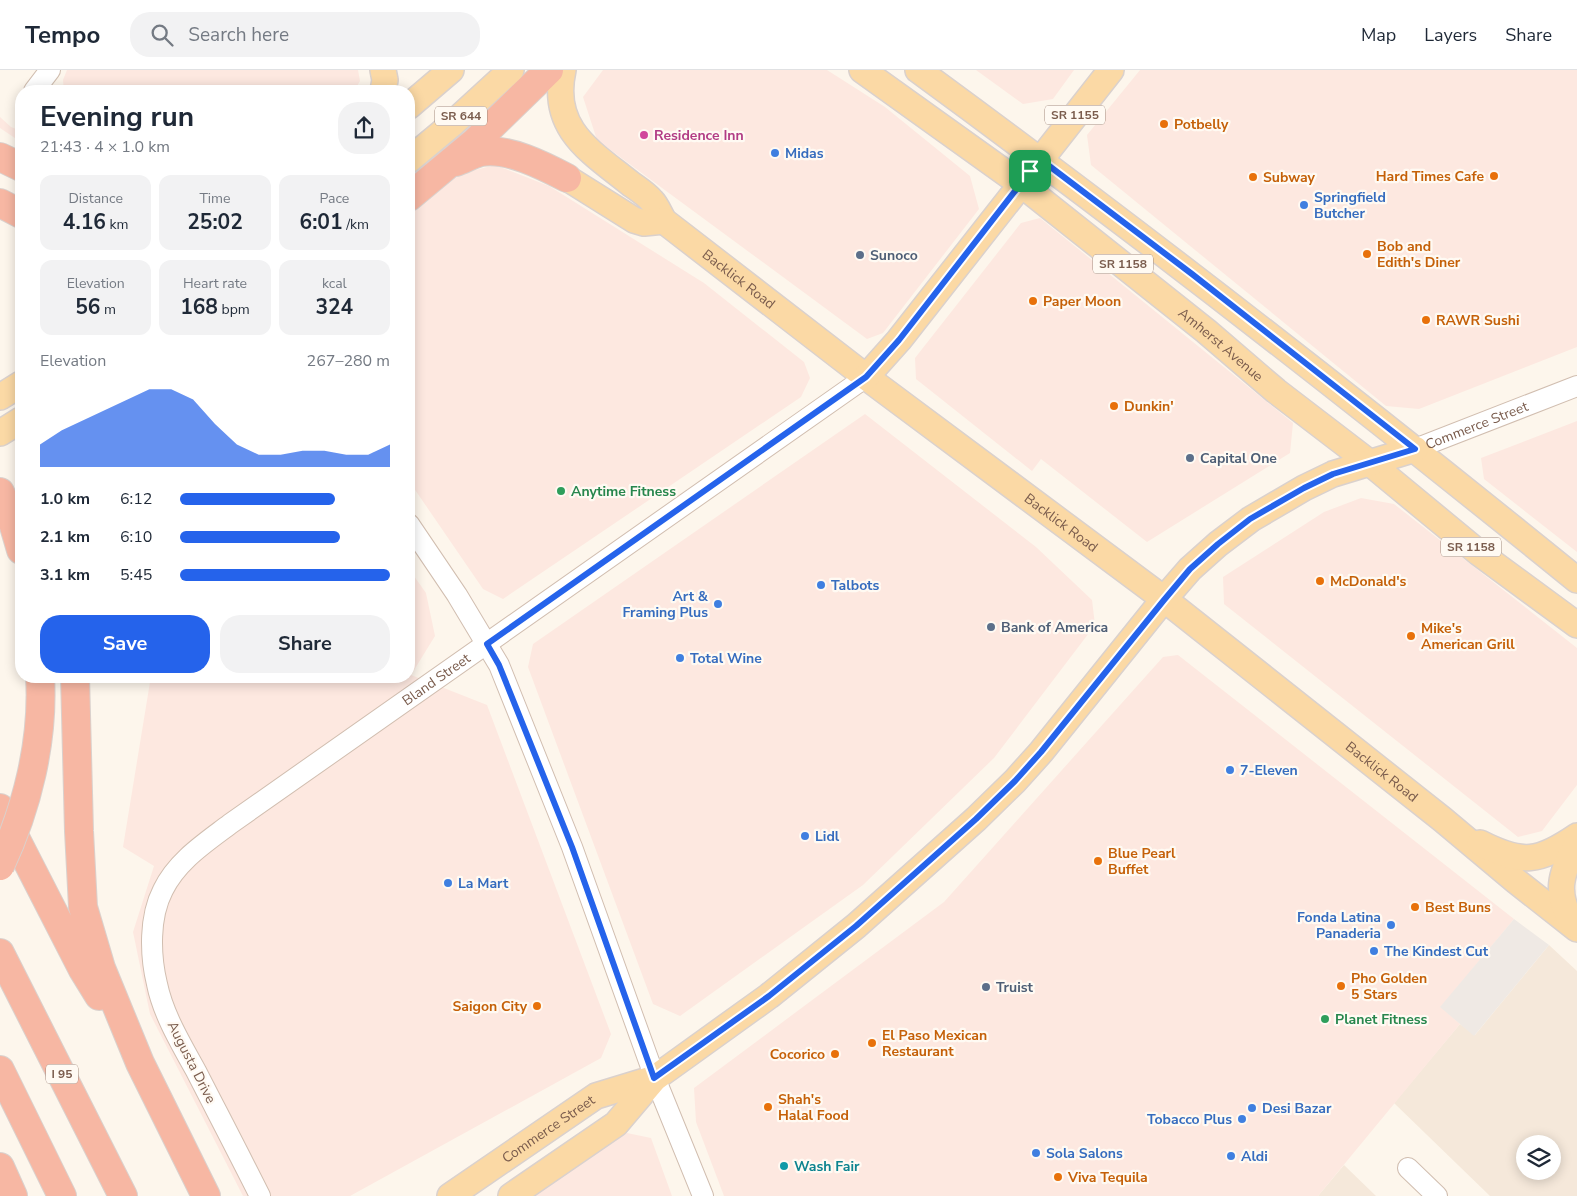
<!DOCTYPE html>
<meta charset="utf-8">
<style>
:root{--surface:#fff;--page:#f2f2f3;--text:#1f2937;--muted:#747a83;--line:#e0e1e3;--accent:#2563eb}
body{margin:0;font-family:"Nunito Sans",sans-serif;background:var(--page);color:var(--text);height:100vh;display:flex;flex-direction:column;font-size:19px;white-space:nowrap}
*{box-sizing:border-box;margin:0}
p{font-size:16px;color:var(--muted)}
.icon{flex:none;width:28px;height:28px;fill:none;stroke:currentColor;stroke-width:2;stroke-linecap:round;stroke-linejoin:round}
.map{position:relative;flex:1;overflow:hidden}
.panel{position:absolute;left:15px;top:15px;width:400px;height:598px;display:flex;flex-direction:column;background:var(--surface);border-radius:20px;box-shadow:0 2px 12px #0003}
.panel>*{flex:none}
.controls{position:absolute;left:1516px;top:1065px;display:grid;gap:10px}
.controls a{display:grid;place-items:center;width:45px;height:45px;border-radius:50%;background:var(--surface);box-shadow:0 2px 12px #0003;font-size:25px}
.pin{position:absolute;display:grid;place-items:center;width:42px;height:42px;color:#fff;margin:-21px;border-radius:10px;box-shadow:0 2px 8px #0006}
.round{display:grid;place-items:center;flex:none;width:52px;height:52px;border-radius:20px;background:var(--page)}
.overview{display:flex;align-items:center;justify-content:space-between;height:85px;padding:0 25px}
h1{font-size:28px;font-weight:700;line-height:38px}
.metrics{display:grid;grid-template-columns:repeat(3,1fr);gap:8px;height:85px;padding:5px 25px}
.metrics div{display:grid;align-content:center;border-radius:12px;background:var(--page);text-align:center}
.metrics b{font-size:21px;font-weight:700}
.metrics small{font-size:14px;font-weight:400}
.metrics p{font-size:14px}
.chart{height:140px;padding:10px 25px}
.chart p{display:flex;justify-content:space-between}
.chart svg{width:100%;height:90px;margin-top:5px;fill:var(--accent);opacity:.7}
.cta{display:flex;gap:10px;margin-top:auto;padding:10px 25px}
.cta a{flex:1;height:58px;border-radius:20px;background:var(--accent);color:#fff;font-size:20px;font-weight:700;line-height:58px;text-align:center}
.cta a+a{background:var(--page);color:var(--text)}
ul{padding:0 25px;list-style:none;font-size:16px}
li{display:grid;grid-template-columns:80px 60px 1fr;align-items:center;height:38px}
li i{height:12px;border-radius:6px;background:var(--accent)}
header{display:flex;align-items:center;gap:30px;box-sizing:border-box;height:70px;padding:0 25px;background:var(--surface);border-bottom:1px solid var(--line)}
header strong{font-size:24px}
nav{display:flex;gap:28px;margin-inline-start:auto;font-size:18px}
.search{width:350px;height:45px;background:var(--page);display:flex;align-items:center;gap:12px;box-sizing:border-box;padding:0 18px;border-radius:20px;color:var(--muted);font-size:19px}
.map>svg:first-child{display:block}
</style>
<header>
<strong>Tempo</strong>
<div class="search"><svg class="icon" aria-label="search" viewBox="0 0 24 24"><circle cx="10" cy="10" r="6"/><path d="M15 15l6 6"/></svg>Search here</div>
<nav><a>Map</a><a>Layers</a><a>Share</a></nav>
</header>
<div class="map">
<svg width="1577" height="1126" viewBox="0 0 1577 1126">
<rect width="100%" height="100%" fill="#fdf6ec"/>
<path fill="#f5e8da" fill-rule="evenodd" d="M1549 875 1577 901V1126H1490L1394 1033 1460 954 1475 965ZM1525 1074H1552V1101H1525Z
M1344 1095 1376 1126H1318Z"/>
<path fill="#fde8e0" d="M67 0H358L360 11 354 21H64L63 10Z
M603 0H827L885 37 970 106 979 139 883 263 867 269 597 70 583 27Z
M976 0H1074L1053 29 1023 34Z
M1140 0H1577V277L1419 339 1386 336 1091 95 1087 65Z
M0 47 11 57 21 61V72L0 58Z
M495 95 549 116 704 213 804 292 810 308 801 327 503 529 483 519 409 411V142L455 105Z
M1040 148 1293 353 1290 383 1147 472 1041 389 1032 401 916 309 915 288 1021 153Z
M865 344 1036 477 1092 530 1095 555 994 688 863 815 680 946 653 934 528 597 533 574Z
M1577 351V482L1484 409 1481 388Z
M1361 428 1394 434 1577 578V715L1542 761 1518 767 1224 534 1223 507 1324 442Z
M409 499 426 523 435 566 411 605 487 635 611 964 601 988 350 1126H243L150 944 133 862 154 796 123 777 151 606H409Z
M1178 585 1514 849 1441 937 1460 954 1318 1126H724L696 1052 694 1018 944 832 1163 587Z
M627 1063 651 1068 672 1126H528Z"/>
<path fill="#efe9e4" d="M1514 849 1549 875 1474 966 1440 937Z"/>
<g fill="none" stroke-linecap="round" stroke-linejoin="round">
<defs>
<g id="minor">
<path d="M34 21 50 0"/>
<path id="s1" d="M1415 379 1577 316"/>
<path d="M409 454 457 525 499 595 572 777 655 1008 703 1126"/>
<path d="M1408 1098 1437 1126"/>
<path id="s2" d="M260 1126C239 1084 217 1042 196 1001 181 974 163 944 157 914 150 885 149 847 163 820 177 791 205 773 230 754L866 307"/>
</g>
<g id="major">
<path d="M383 0 385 10 383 21"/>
<path id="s3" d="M563 0C550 59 590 81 631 114 638 119 646 124 652 131 657 136 660 145 664 151L866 307 1164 529 1442 749 1516 811 1577 859"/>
<path id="s4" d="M862 0 1021 114 1206 261 1276 321 1370 393 1479 483 1577 555"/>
<path d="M918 0C1142 164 1361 335 1577 510"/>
<path d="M409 36 451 0"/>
<path d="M409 90 451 55 511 0"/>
<path d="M567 108 634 150 644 153 664 151"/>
<path d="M866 307 899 270 1111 0"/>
<path d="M0 327 21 314"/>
<path d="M0 363 21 350"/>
<path d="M1480 773C1523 795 1539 792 1577 766"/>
<path d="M1574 855C1554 825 1560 803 1577 774"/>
<path id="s5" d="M450 1126 596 1026 655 1008"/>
<path d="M511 1126 616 1054 655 1008 769 926 856 856 976 749 1015 711 1041 682 1164 529 1190 499 1218 474 1251 449 1304 418 1333 404 1415 379"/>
</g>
<path id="highway" d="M0 87 21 97
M456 92C464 89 473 84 481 82 507 77 544 96 567 108
M409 127 475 72 549 0
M0 133 21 144
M0 422 11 446 21 480
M75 606 79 761 83 837 101 898 140 993 206 1126
M0 738 83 900 99 926
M0 883 123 1126
M0 1000 62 1126
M0 1097 13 1126"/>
</defs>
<use href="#minor" stroke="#d1beb0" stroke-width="22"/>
<use href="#major" stroke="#dad1cd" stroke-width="28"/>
<use href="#highway" stroke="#dad1cd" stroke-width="30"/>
<use href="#minor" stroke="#fff" stroke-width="20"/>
<use href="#major" stroke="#fbd9a5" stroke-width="25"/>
<use href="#highway" stroke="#f7b7a3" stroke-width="28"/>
<defs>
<path id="highway-bridge" d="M0 796C27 738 44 671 40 606"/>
</defs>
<use href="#highway-bridge" stroke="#dad1cd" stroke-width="30" stroke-linecap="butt"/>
<use href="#highway-bridge" stroke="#f7b7a3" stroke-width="28"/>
</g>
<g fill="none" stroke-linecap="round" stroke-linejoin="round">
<defs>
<path id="route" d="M1040 89 1192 204 1415 379 1333 404 1304 418 1250 449 1218 474 1190 499 1164 530 1041 682 1015 711 976 749 856 856 769 926 654 1008 572 777 499 595 487 574 866 307 899 270Z"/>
</defs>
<use href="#route" stroke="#fff" stroke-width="10"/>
<use href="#route" stroke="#2563eb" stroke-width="6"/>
</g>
<g fill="#e8710a" stroke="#fffaf3" stroke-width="2">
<circle cx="1164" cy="54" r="5"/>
<circle cx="1494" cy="106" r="5"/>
<circle cx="1253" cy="107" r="5"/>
<circle cx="1367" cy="184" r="5"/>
<circle cx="1033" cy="231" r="5"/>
<circle cx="1426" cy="250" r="5"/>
<circle cx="1114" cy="336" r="5"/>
<circle cx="1320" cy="511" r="5"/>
<circle cx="1411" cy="566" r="5"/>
<circle cx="1098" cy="791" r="5"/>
<circle cx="1415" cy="837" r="5"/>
<circle cx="1341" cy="916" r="5"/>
<circle cx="537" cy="936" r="5"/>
<circle cx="872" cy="973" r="5"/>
<circle cx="835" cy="984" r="5"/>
<circle cx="768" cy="1037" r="5"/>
<circle cx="1058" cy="1107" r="5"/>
</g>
<circle fill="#d1479c" stroke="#fffaf3" stroke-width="2" cx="644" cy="65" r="5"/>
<g fill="#3f7fe0" stroke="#fffaf3" stroke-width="2">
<circle cx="775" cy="83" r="5"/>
<circle cx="1304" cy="135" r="5"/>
<circle cx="821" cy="515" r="5"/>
<circle cx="718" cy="534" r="5"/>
<circle cx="680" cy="588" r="5"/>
<circle cx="1230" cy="700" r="5"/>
<circle cx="805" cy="766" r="5"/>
<circle cx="448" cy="813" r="5"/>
<circle cx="1391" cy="855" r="5"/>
<circle cx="1374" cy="881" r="5"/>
<circle cx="1252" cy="1038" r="5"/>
<circle cx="1242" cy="1049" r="5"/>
<circle cx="1036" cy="1083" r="5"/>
<circle cx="1231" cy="1086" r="5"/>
</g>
<g fill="#5c6f8a" stroke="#fffaf3" stroke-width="2">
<circle cx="860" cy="185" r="5"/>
<circle cx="1190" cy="388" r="5"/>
<circle cx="991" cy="557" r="5"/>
<circle cx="986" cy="917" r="5"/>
</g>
<g fill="#2e9e5b" stroke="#fffaf3" stroke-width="2">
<circle cx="561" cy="421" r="5"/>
<circle cx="1325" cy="949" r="5"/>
</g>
<circle fill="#0f9aa8" stroke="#fffaf3" stroke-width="2" cx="784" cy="1096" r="5"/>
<g text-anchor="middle" stroke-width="4.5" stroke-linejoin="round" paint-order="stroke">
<g fill="#fffaf3" stroke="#a28b7f" stroke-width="1">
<rect x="1045" y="35.5" width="60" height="19" rx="4"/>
<rect x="435" y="36.5" width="52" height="19" rx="4"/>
<rect x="1093" y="184.5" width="60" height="19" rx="4"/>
<rect x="1441" y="467.5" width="60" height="19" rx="4"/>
<rect x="46" y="994.5" width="32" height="19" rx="4"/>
</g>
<g font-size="12" font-weight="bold" fill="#7a5c4d">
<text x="1075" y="49">SR 1155</text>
<text x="461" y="50">SR 644</text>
<text x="1123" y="198">SR 1158</text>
<text x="1471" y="481">SR 1158</text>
<text x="62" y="1008">I 95</text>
</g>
<g font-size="14" font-weight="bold" fill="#c56008" stroke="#fffaf3" text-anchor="start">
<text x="1174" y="59">Potbelly</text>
<text x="1484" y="111" text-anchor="end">Hard Times Cafe</text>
<text x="1263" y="112">Subway</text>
<text x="1377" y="181">Bob and<tspan x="1377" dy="16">Edith's Diner</tspan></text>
<text x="1043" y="236">Paper Moon</text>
<text x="1436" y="255">RAWR Sushi</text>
<text x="1124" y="341">Dunkin'</text>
<text x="1330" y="516">McDonald's</text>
<text x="1421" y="563">Mike's<tspan x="1421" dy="16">American Grill</tspan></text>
<text x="1108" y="788">Blue Pearl<tspan x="1108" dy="16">Buffet</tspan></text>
<text x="1425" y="842">Best Buns</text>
<text x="1351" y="913">Pho Golden<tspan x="1351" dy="16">5 Stars</tspan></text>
<text x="527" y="941" text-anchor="end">Saigon City</text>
<text x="882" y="970">El Paso Mexican<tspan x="882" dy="16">Restaurant</tspan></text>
<text x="825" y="989" text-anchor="end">Cocorico</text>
<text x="778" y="1034">Shah's<tspan x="778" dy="16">Halal Food</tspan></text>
<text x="1068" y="1112">Viva Tequila</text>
</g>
<g font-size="14" font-weight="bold" fill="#b23c85" stroke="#fffaf3" text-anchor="start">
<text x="654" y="70">Residence Inn</text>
</g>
<g font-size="14" font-weight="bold" fill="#366cbe" stroke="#fffaf3" text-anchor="start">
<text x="785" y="88">Midas</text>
<text x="1314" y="132">Springfield<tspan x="1314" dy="16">Butcher</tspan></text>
<text x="831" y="520">Talbots</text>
<text x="708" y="531" text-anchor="end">Art &amp;<tspan x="708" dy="16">Framing Plus</tspan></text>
<text x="690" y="593">Total Wine</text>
<text x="1240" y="705">7-Eleven</text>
<text x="815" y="771">Lidl</text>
<text x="458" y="818">La Mart</text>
<text x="1381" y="852" text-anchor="end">Fonda Latina<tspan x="1381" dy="16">Panaderia</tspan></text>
<text x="1384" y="886">The Kindest Cut</text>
<text x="1262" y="1043">Desi Bazar</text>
<text x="1232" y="1054" text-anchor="end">Tobacco Plus</text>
<text x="1046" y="1088">Sola Salons</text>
<text x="1241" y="1091">Aldi</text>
</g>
<g font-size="14" font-weight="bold" fill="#4e5e75" stroke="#fffaf3" text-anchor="start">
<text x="870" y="190">Sunoco</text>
<text x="1200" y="393">Capital One</text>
<text x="1001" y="562">Bank of America</text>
<text x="996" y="922">Truist</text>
</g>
<g font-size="14" fill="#7a5c4d" stroke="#fffaf3">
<text dy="5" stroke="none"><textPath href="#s3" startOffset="288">Backlick Road</textPath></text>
<text dy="5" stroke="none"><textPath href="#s4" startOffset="452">Amherst Avenue</textPath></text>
<text dy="5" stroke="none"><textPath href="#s1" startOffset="66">Commerce Street</textPath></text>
<text dy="5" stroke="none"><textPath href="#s3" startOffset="692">Backlick Road</textPath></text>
<text dy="5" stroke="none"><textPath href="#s2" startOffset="679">Bland Street</textPath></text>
<text dy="5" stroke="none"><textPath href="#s3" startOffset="1098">Backlick Road</textPath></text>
<text transform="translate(192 992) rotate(63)" y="5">Augusta Drive</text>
<text dy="5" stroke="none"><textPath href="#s5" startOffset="119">Commerce Street</textPath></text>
</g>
<g font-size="14" font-weight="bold" fill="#27864d" stroke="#fffaf3" text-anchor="start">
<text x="571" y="426">Anytime Fitness</text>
<text x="1335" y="954">Planet Fitness</text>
</g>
<g font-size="14" font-weight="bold" fill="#0d838f" stroke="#fffaf3" text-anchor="start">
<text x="794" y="1101">Wash Fair</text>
</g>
</g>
</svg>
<div class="controls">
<a><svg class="icon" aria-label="layers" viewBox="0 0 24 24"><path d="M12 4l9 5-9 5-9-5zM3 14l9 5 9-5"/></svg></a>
</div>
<div class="pin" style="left:1030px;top:101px;background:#1e9e55"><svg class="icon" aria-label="arrive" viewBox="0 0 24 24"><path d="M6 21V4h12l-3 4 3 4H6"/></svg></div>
<section class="panel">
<div class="overview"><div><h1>Evening run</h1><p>21:43 · 4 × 1.0 km</p></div><a class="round"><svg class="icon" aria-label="share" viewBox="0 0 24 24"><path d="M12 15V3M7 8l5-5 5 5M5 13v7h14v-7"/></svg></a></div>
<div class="metrics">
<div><p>Distance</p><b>4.16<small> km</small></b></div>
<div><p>Time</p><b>25:02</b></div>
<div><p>Pace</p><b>6:01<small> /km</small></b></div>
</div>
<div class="metrics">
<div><p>Elevation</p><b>56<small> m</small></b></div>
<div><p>Heart rate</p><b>168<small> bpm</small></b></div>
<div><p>kcal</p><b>324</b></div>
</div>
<div class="chart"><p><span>Elevation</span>267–280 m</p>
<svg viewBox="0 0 160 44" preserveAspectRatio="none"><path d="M0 44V33L10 26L20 21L30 16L40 11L50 6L60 6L70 11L80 23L90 33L100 38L110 38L120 36L130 36L140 38L150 38L160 33V44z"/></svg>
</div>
<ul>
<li><b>1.0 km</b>6:12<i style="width:74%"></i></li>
<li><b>2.1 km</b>6:10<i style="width:76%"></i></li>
<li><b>3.1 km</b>5:45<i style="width:100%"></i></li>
</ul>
<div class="cta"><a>Save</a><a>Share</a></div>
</section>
</div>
